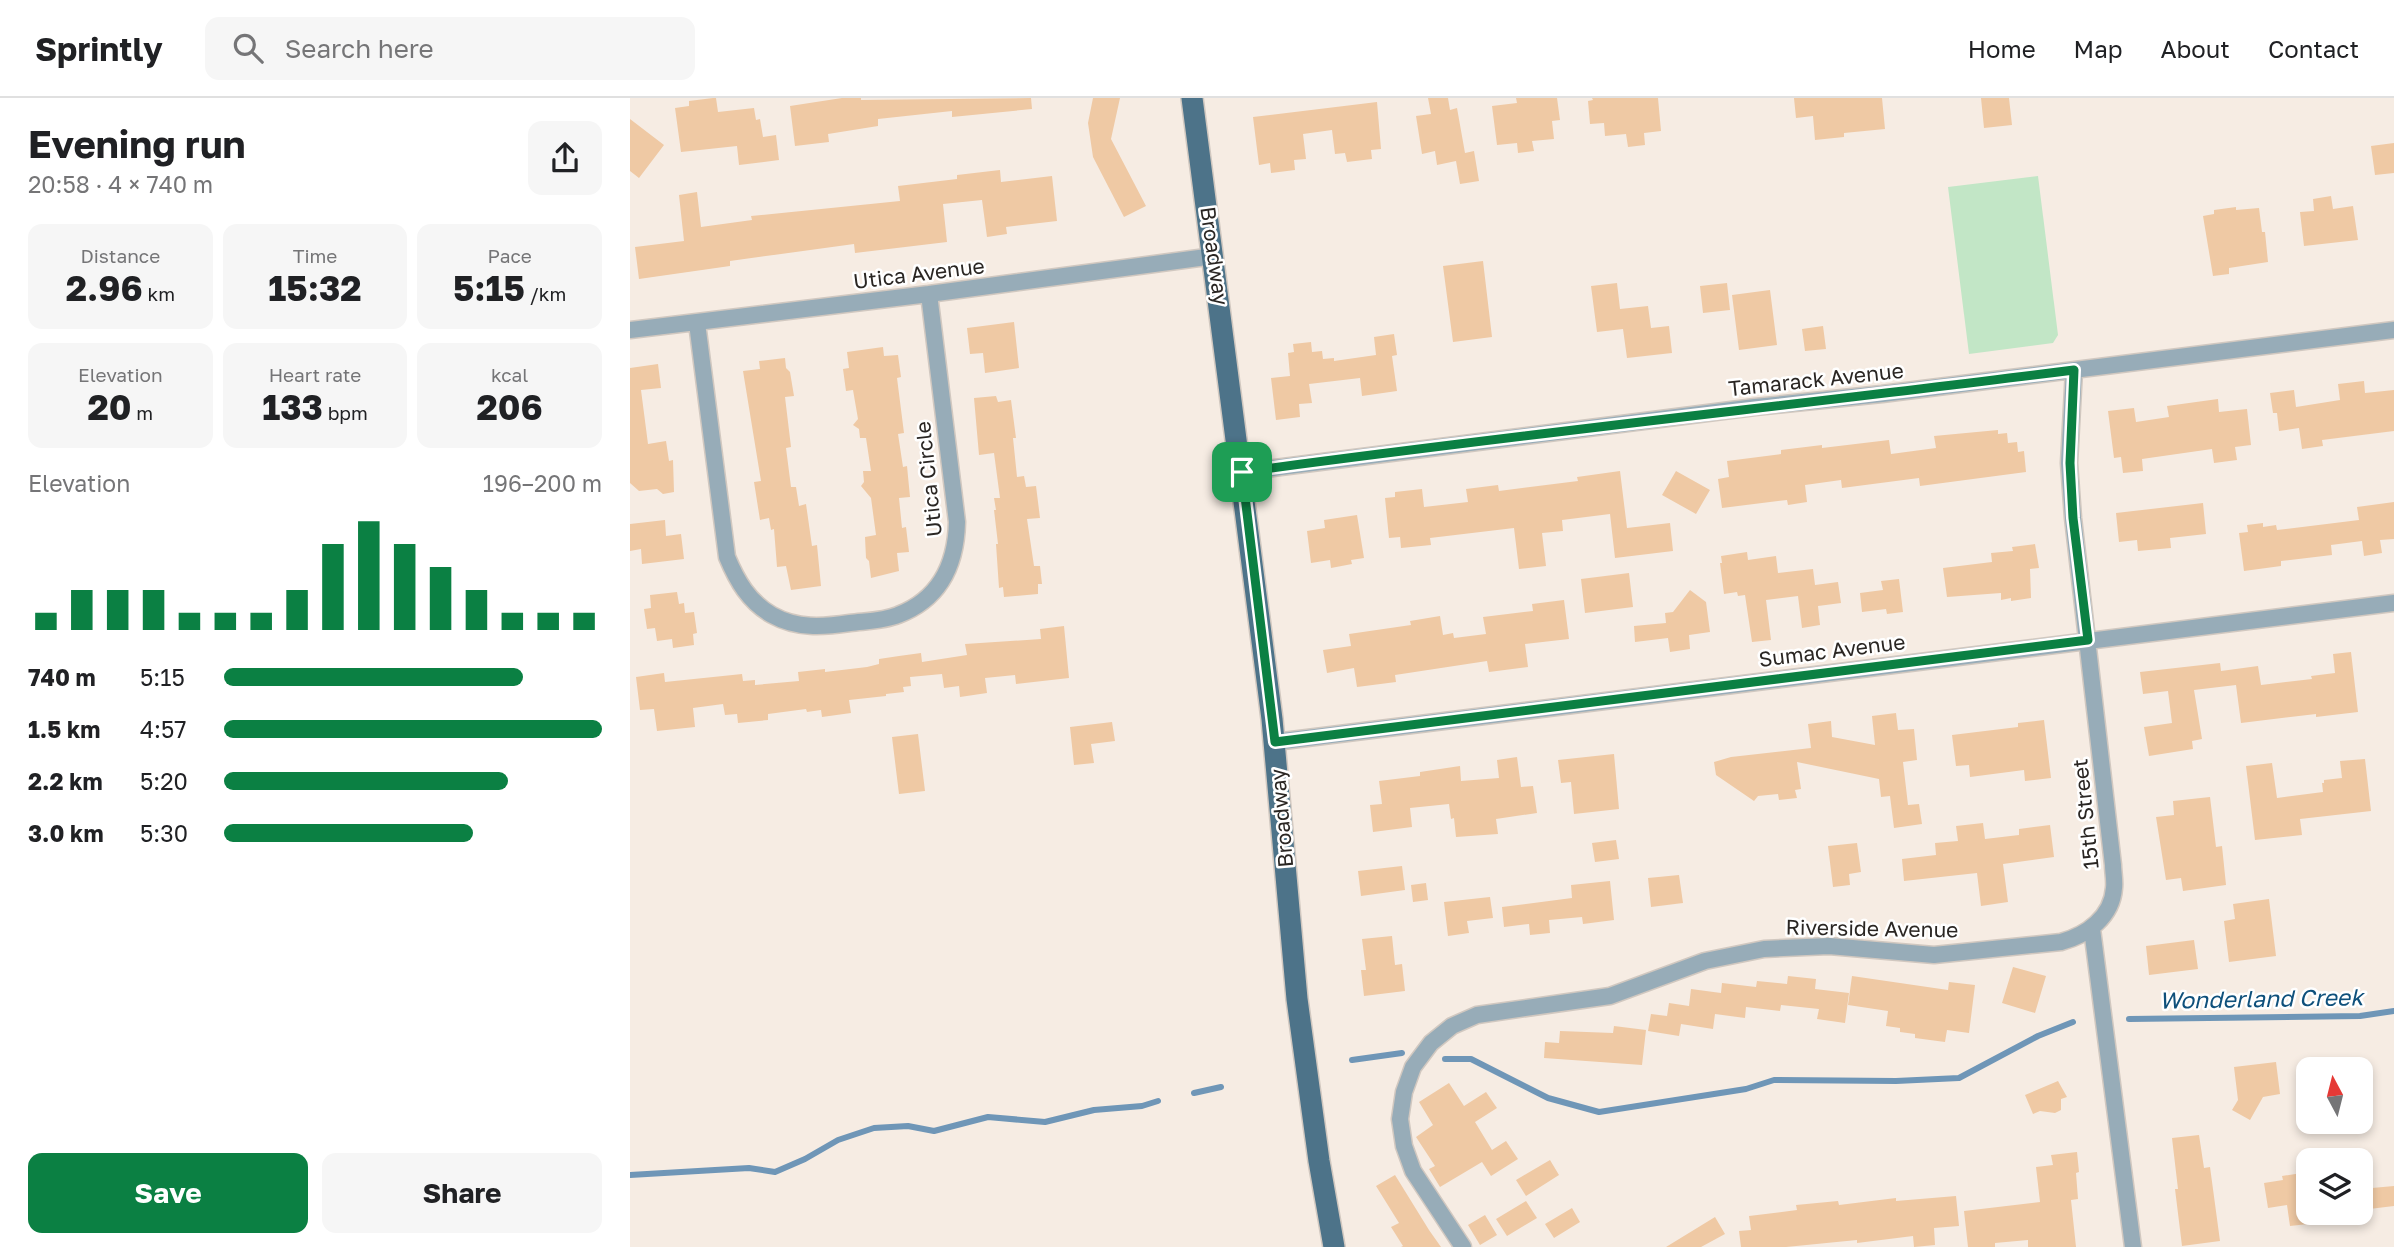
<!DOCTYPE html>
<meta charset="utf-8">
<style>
:root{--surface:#fff;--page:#f6f6f6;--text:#202124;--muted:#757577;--line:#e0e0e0;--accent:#0b8043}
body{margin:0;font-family:"Golos Text",sans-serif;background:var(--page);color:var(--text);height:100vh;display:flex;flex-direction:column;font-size:26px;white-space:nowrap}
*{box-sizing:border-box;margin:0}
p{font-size:23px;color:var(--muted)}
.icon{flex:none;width:38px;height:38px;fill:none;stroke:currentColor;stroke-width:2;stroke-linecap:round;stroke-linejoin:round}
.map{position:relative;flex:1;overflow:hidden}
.drawer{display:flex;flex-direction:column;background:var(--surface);width:630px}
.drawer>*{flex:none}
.needle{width:46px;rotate:353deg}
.tools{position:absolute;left:1666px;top:959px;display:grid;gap:14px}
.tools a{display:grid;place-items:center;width:77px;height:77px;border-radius:14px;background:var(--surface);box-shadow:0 4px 10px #0003;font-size:35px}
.pin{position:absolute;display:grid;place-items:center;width:60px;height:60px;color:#fff;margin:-30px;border-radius:14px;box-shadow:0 4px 10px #0006}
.round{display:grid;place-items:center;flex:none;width:74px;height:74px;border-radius:14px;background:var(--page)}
.summary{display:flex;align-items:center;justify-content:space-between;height:119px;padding:0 28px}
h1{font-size:38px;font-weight:700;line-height:52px}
.metrics{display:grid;grid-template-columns:repeat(3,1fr);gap:10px;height:119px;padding:7px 28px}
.metrics div{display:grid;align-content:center;border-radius:14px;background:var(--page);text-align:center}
.metrics b{font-size:35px;font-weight:700}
.metrics small{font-size:19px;font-weight:400}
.metrics p{font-size:19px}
.chart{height:196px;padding:14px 28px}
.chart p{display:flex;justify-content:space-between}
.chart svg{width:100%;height:126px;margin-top:7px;stroke:var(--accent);stroke-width:6}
.action{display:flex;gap:14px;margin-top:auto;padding:14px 28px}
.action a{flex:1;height:80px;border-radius:14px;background:var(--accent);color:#fff;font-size:28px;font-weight:700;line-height:80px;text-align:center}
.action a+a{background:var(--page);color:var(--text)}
ul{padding:0 28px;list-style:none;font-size:23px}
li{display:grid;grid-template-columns:112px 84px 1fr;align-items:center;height:52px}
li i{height:18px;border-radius:9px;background:var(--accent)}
header{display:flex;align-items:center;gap:42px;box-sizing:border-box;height:98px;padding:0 35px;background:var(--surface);border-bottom:2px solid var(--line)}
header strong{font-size:33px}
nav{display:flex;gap:38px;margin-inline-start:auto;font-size:24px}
.search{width:490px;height:63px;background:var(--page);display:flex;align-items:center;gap:18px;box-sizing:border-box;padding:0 24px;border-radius:14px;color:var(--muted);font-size:26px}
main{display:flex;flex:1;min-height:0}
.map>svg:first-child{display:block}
</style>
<header>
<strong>Sprintly</strong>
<div class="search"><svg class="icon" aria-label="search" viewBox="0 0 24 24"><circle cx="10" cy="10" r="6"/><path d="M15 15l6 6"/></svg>Search here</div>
<nav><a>Home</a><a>Map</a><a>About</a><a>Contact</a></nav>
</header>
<main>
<section class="drawer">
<div class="summary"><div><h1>Evening run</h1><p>20:58 · 4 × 740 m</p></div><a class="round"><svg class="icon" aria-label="share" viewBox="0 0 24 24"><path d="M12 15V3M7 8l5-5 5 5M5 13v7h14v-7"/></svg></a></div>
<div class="metrics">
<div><p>Distance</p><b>2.96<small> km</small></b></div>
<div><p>Time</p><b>15:32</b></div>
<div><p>Pace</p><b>5:15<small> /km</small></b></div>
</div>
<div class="metrics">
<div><p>Elevation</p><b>20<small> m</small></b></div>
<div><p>Heart rate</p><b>133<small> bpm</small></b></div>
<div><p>kcal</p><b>206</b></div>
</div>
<div class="chart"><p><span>Elevation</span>196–200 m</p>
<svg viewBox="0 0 160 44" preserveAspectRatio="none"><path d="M5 44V38M15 44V30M25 44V30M35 44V30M45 44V38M55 44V38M65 44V38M75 44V30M85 44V14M95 44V6M105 44V14M115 44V22M125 44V30M135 44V38M145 44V38M155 44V38"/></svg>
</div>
<ul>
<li><b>740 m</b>5:15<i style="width:79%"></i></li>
<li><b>1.5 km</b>4:57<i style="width:100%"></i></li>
<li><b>2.2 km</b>5:20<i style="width:75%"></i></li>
<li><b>3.0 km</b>5:30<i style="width:66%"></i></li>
</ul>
<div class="action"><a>Save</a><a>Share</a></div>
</section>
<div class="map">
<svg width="1764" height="1149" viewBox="0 0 1764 1149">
<rect width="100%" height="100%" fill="#f6ece3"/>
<path fill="#c2e6c6" d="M1408 78 1428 237 1423 245 1339 256 1318 89Z"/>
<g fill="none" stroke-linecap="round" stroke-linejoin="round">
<path stroke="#6f96b7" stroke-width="6" d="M1499 921 1730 918 1764 913
M815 961H841L918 1000 969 1014 1116 991 1144 982 1266 983 1329 980 1408 938 1443 924
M722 962 772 955
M564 995 591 989
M0 1077 119 1070 145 1074 175 1061 208 1042 244 1030 278 1028 304 1033 358 1019 415 1024 464 1012 512 1008 528 1003"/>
</g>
<path fill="#efc9a4" d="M83 0H86L88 14 124 10 126 22 130 21 133 39 146 37 149 62 109 67 107 48 51 54 45 10 59 8V3Z
M212 0H231V2L401 0 402 11 322 19V13L248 21V28L198 36 199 44 165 48 160 8Z
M463 0H490L481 41 516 108 494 119 463 59 458 25Z
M798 0H818L820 12 827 10 835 55 844 53 849 83 830 86 826 63 807 67 805 53 792 56 786 18 801 16Z
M886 0H927L930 22 922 23 924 41 902 43 904 53 888 55 887 45 867 47 862 8 887 5Z
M962 0H1028L1031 33 1014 35 1015 47 998 49 996 36 975 38 974 25 960 26 958 3 963 2Z
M1164 0H1252L1255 31 1214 35V39L1185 42 1183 18 1166 20Z
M1351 0H1379L1382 27 1354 30Z
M747 4 751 51 741 52 742 61 717 64 715 55 705 56 702 32 673 36 676 61 664 62 665 72 641 75 640 65 629 67 623 19Z
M0 21 34 47 9 80 0 73Z
M1764 45V75L1745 77 1741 48Z
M370 72 371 84 422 78 427 123 376 129 377 136 357 139 352 102 313 106 317 144 225 155 224 146 100 163V168L9 181 5 149 54 143 49 97 67 94 71 129 122 122 121 118 270 103 268 88 327 81V77Z
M1701 98 1703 111 1723 108 1728 142 1674 148 1670 114 1684 113 1683 101Z
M1606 109V112L1629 110 1632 134H1635L1638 164 1599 170V176L1583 178 1573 118 1584 116V112Z
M853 163 862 239 823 244 813 168Z
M987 185 990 211 1018 208 1021 230 1039 228 1042 255 997 260 993 231 967 234 961 188Z
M1097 185 1100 212 1073 215 1070 188Z
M1140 192 1147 247 1109 252 1102 197Z
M384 224 389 270 355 275 353 255 340 256 337 230Z
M1193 228 1196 251 1175 253 1172 231Z
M764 236 767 257 762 258 767 293 732 298 730 280 679 286 682 305 669 306 670 319 646 322 641 280 660 278 658 255 664 254 663 246 681 244 682 254 692 253 693 261 704 260V263L746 257 744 239Z
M253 249 254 258 268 257 271 279 267 280 274 335 268 336 273 369 277 368 280 399 269 400 272 430 276 429 279 454 267 455 269 473 241 480 239 463 236 460 235 439 246 437 241 400 231 388 234 384 233 373H241L236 340H230L229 331 223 327 228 321 223 292 216 293 213 271 219 270 217 254Z
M155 260 156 270 160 274 164 298 155 299 161 349 156 350 161 389H166L169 408 176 406 182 448 187 447 191 488 161 492 156 468 147 469 144 431 141 432 139 420 130 422 124 384 131 383 113 273 130 271 129 263Z
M28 266 31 290 11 292 18 346 36 343 39 363 43 362 44 394 33 396 27 391 9 393 0 385V270Z
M1734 283 1735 295 1764 292V333L1692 342 1693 348 1672 351 1669 330 1649 333 1647 315H1643L1640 295 1664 292 1666 309 1710 302 1708 286Z
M366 298 368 304 381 302 386 340H383L387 379 394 378 396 389 406 388 410 420 397 421 404 468H410L412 486H408V496L374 499 373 489 369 490 366 446H368L364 412H366L364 400H370L364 355 349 357 344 300Z
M1588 301 1589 314 1617 311 1621 347 1605 349 1607 362 1584 365 1582 351 1512 361 1513 373 1493 375 1491 359 1484 360 1478 313 1504 310 1506 324 1539 319 1537 308Z
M1368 332V336L1377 335 1378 345 1387 344 1388 354 1394 353 1396 374 1290 388 1289 380 1212 390 1211 382 1175 387 1177 404 1158 407 1157 402 1092 410 1088 381 1099 379 1097 363 1151 356V352L1192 347V350L1259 342 1261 356 1306 350 1304 338Z
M990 373 997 430 1040 425 1043 453 985 460 980 416 932 422 933 433 912 435 916 468 889 471 884 430 800 440 801 447 771 450 770 439 759 440 755 400 765 399V394L792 391 794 409 838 404 836 391 868 387 869 393 948 383 947 379Z
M1046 373 1080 392 1066 416 1032 397Z
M1764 404V441L1750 442 1752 455 1734 458 1732 443 1701 447 1702 457 1651 463V468L1614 473 1609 435 1618 434 1617 427 1633 425V429L1646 427 1647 432 1729 422 1727 409Z
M1573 405 1576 436 1540 440 1541 450 1508 453 1507 442 1489 444 1486 415Z
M727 417 734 460 721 462 722 466 701 470 700 462 681 465 677 433 695 430 694 422Z
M35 422 36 438 51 436 54 461 12 466 11 451 0 453V426Z
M1405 446 1409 470 1400 471 1401 500 1381 503V500L1371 502V495L1317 499 1313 470 1362 464 1361 455 1383 453 1382 449Z
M1117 454 1118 462 1146 458 1148 475 1183 471 1185 487 1208 484 1211 505 1188 508 1190 527 1172 530 1168 498 1136 502 1141 542 1122 544 1115 497 1108 498 1107 494 1094 496 1090 465H1092L1091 458Z
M999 475 1003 509 955 515 951 481Z
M1269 481 1273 514 1257 516 1256 511 1232 514 1230 495 1253 492 1251 483Z
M1060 492 1076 504 1080 534 1059 537 1060 551 1040 554 1038 540 1005 544 1004 528 1036 525 1035 515 1043 514Z
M47 494 49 506 54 505 55 515 64 514 67 535 63 536 64 547 43 550 42 541 27 543 25 530 17 531 14 511 21 510 20 497Z
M934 502 939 541 895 546 898 569 859 574 857 563 765 577 766 584 727 589 724 570 697 575 693 552 721 548 719 536 781 527 780 523 810 518 813 537 823 535 824 540 856 536 853 519 903 513 902 506Z
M434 528 439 580 386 586 385 577 355 580 357 595 330 599 329 588 314 590 312 576 280 579 281 588 273 589 274 594 256 596V598L219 602 221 615 192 619 191 612 177 614 176 611 138 616V622L108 625 107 616 95 617 93 606 63 610 65 629 27 633 24 611 10 612 6 579 34 575 35 584 112 576 113 583 125 582V587L169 583 168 574 195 571V574L237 569 249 566V561L269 558 291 555 292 564 337 557 335 546 411 541 410 531Z
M1721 554 1728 614 1686 619V616L1611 625 1606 587 1564 592 1572 641 1562 643 1563 651 1519 658 1514 629 1542 625 1538 593 1513 596 1510 574 1590 565 1591 573 1628 568 1631 587 1682 581 1681 578 1705 575 1703 556Z
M1266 615 1268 632 1284 631 1287 662 1273 664 1278 707 1289 706 1292 726 1264 730 1260 698 1251 699 1249 681 1167 664 1171 691 1165 692 1167 700 1149 702 1148 696 1128 698 1124 703 1086 677 1084 664 1101 659 1181 650 1178 626 1201 623 1202 639 1245 647 1242 618Z
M1414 622 1421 680 1395 683 1394 672 1340 679 1339 667 1326 668 1322 637 1388 629V625Z
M482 624 485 643 461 646 464 665 444 667 440 629Z
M288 636 295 693 269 696 262 639Z
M984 656 989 711 944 716 941 684 931 685 928 662Z
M887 659 891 689 903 688 907 715 866 721 868 736 826 739 824 720 821 721 819 706 780 710 782 729 743 734 740 707 752 706 749 683 790 678V674L830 668 831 683 869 680 867 662Z
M1735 661 1741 713 1670 721 1672 737 1625 742 1616 668 1642 665 1647 700 1693 694 1692 685H1694V682L1712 680 1710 663Z
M1580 699 1586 749 1592 748 1596 787 1553 793 1551 780 1536 782 1526 719 1544 717 1543 703Z
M1353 725 1355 741 1389 737V731L1420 727 1424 759 1373 766 1378 804 1351 808 1347 775 1274 783 1272 761 1306 757 1305 745 1328 743 1326 728Z
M986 742 989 761 965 764 962 745Z
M1227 745 1231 774 1219 776 1220 787 1203 789 1198 748Z
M772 768 775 792 731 798 728 773Z
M1049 777 1053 805 1021 809 1018 780Z
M980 783 984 822 953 826 952 819 919 822 920 835 900 837 899 826 874 829 872 809 942 800 941 787Z
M796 785 798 802 783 804 781 787Z
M860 799 863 820 837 823 839 835 818 838 814 804Z
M1639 801 1646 858 1599 864 1594 823 1605 821 1603 806Z
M762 838 765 867 772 866 775 893 734 898 731 872H736L732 841Z
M1564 842 1568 871 1519 877 1516 848Z
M1383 869 1416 878 1405 915 1372 905Z
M1158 878 1186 881 1185 891 1219 895 1215 925 1187 921 1189 911 1151 907 1150 913 1116 909 1115 920 1085 916 1083 931 1051 926 1049 938 1018 933 1021 916 1037 918 1039 905 1059 908 1061 891 1091 895 1092 885 1126 889 1127 883 1157 886Z
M1222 878 1318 892 1319 884 1345 887 1339 935 1317 932 1315 944 1285 940V936L1270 934V930L1256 928 1258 913 1218 907Z
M984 928 1016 932 1012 967 914 960 915 944 929 945 930 933 983 935Z
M1646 964 1650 996 1633 999 1620 1022 1602 1012 1608 1002 1604 969Z
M1428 983 1437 999 1431 1001V1012L1425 1015 1410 1013 1403 1016 1395 997Z
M819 985 834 1008 856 994 867 1010 845 1024 862 1052 876 1043 888 1061 861 1078 852 1064 810 1089 799 1071 805 1068 786 1039 803 1027 789 1004Z
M1569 1037 1574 1070 1580 1069 1590 1143 1552 1148 1545 1091H1548L1542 1040Z
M1447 1054 1449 1074 1446 1075 1448 1101 1441 1102 1446 1149H1398V1142L1365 1145V1149H1338L1334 1113 1410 1104 1406 1069 1423 1067 1421 1057Z
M920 1062 929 1077 896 1098 886 1082Z
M1678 1074V1126L1660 1128 1657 1107 1638 1110 1634 1085 1653 1082 1652 1078Z
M765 1077 799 1132 811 1149H771L773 1148 761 1129 769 1125 746 1088Z
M1764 1088V1108L1731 1112V1091Z
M1326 1098 1329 1128 1304 1130 1305 1147 1284 1149 1283 1138 1227 1145V1142L1156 1149H1111L1109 1133 1121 1132 1119 1118 1167 1112 1166 1107 1208 1103 1209 1107 1266 1100V1103Z
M896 1103 907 1120 877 1138 866 1121Z
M942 1110 950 1124 924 1140 915 1126Z
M855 1117 867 1137 850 1147 838 1127Z
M1085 1119 1095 1136 1071 1149H1036Z"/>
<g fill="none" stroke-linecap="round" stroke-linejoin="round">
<defs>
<path id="minor" d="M67 225 97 459C107 483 119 504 142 517 167 531 193 529 220 525 236 523 254 523 268 517 310 501 326 467 327 424L299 196
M0 232 299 196 584 158
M612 374 1125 309 1252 296 1764 232
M645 644 1764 505
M1462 831 1503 1149
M833 1149 783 1073 774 1048 770 1021 774 994 783 969 801 945 822 928 847 917 980 898 1075 863 1134 851 1199 848 1304 857 1431 844C1457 837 1482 819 1484 790 1485 783 1483 774 1483 767L1443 420 1439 365 1444 272"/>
<path id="primary" d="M562 0 642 621 667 901 689 1063 704 1149"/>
</defs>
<use href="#minor" stroke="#d1c8c0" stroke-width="19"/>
<use href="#primary" stroke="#d1c8c0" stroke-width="24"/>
<use href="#minor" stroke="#97acb8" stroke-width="16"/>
<use href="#primary" stroke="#4d7389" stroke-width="21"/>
</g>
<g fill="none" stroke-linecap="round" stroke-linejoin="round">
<defs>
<path id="route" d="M1444 272 1440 365 1443 420 1458 542 645 644 612 374C889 336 1167 307 1444 272Z"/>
</defs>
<use href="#route" stroke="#fff" stroke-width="14"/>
<use href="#route" stroke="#0b8043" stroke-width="9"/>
</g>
<g text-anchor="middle" stroke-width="5" stroke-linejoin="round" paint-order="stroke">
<g font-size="21" fill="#2a2623" stroke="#fff">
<text transform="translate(584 158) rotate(82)" y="7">Broadway</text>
<text transform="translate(289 176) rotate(-7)" y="7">Utica Avenue</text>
<text transform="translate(1186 282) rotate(-6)" y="7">Tamarack Avenue</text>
<text transform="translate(299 381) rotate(-96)" y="7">Utica Circle</text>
<text transform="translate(1202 553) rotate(-7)" y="7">Sumac Avenue</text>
<text transform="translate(1456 716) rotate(-96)" y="7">15th Street</text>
<text transform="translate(652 720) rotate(-95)" y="7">Broadway</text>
<text transform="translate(1242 831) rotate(1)" y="7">Riverside Avenue</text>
</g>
<g font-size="23" font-style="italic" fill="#0f507b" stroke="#fff">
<text transform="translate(1631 901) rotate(-1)" y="8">Wonderland Creek</text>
</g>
</g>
</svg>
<div class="tools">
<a><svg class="needle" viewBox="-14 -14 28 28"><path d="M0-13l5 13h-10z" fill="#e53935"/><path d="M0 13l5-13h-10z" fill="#757577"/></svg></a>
<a><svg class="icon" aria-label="layers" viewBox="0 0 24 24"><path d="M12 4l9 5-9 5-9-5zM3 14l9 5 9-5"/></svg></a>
</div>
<div class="pin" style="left:612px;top:374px;background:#1e9e55"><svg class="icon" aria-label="arrive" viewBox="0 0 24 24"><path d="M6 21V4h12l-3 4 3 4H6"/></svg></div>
</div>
</main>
